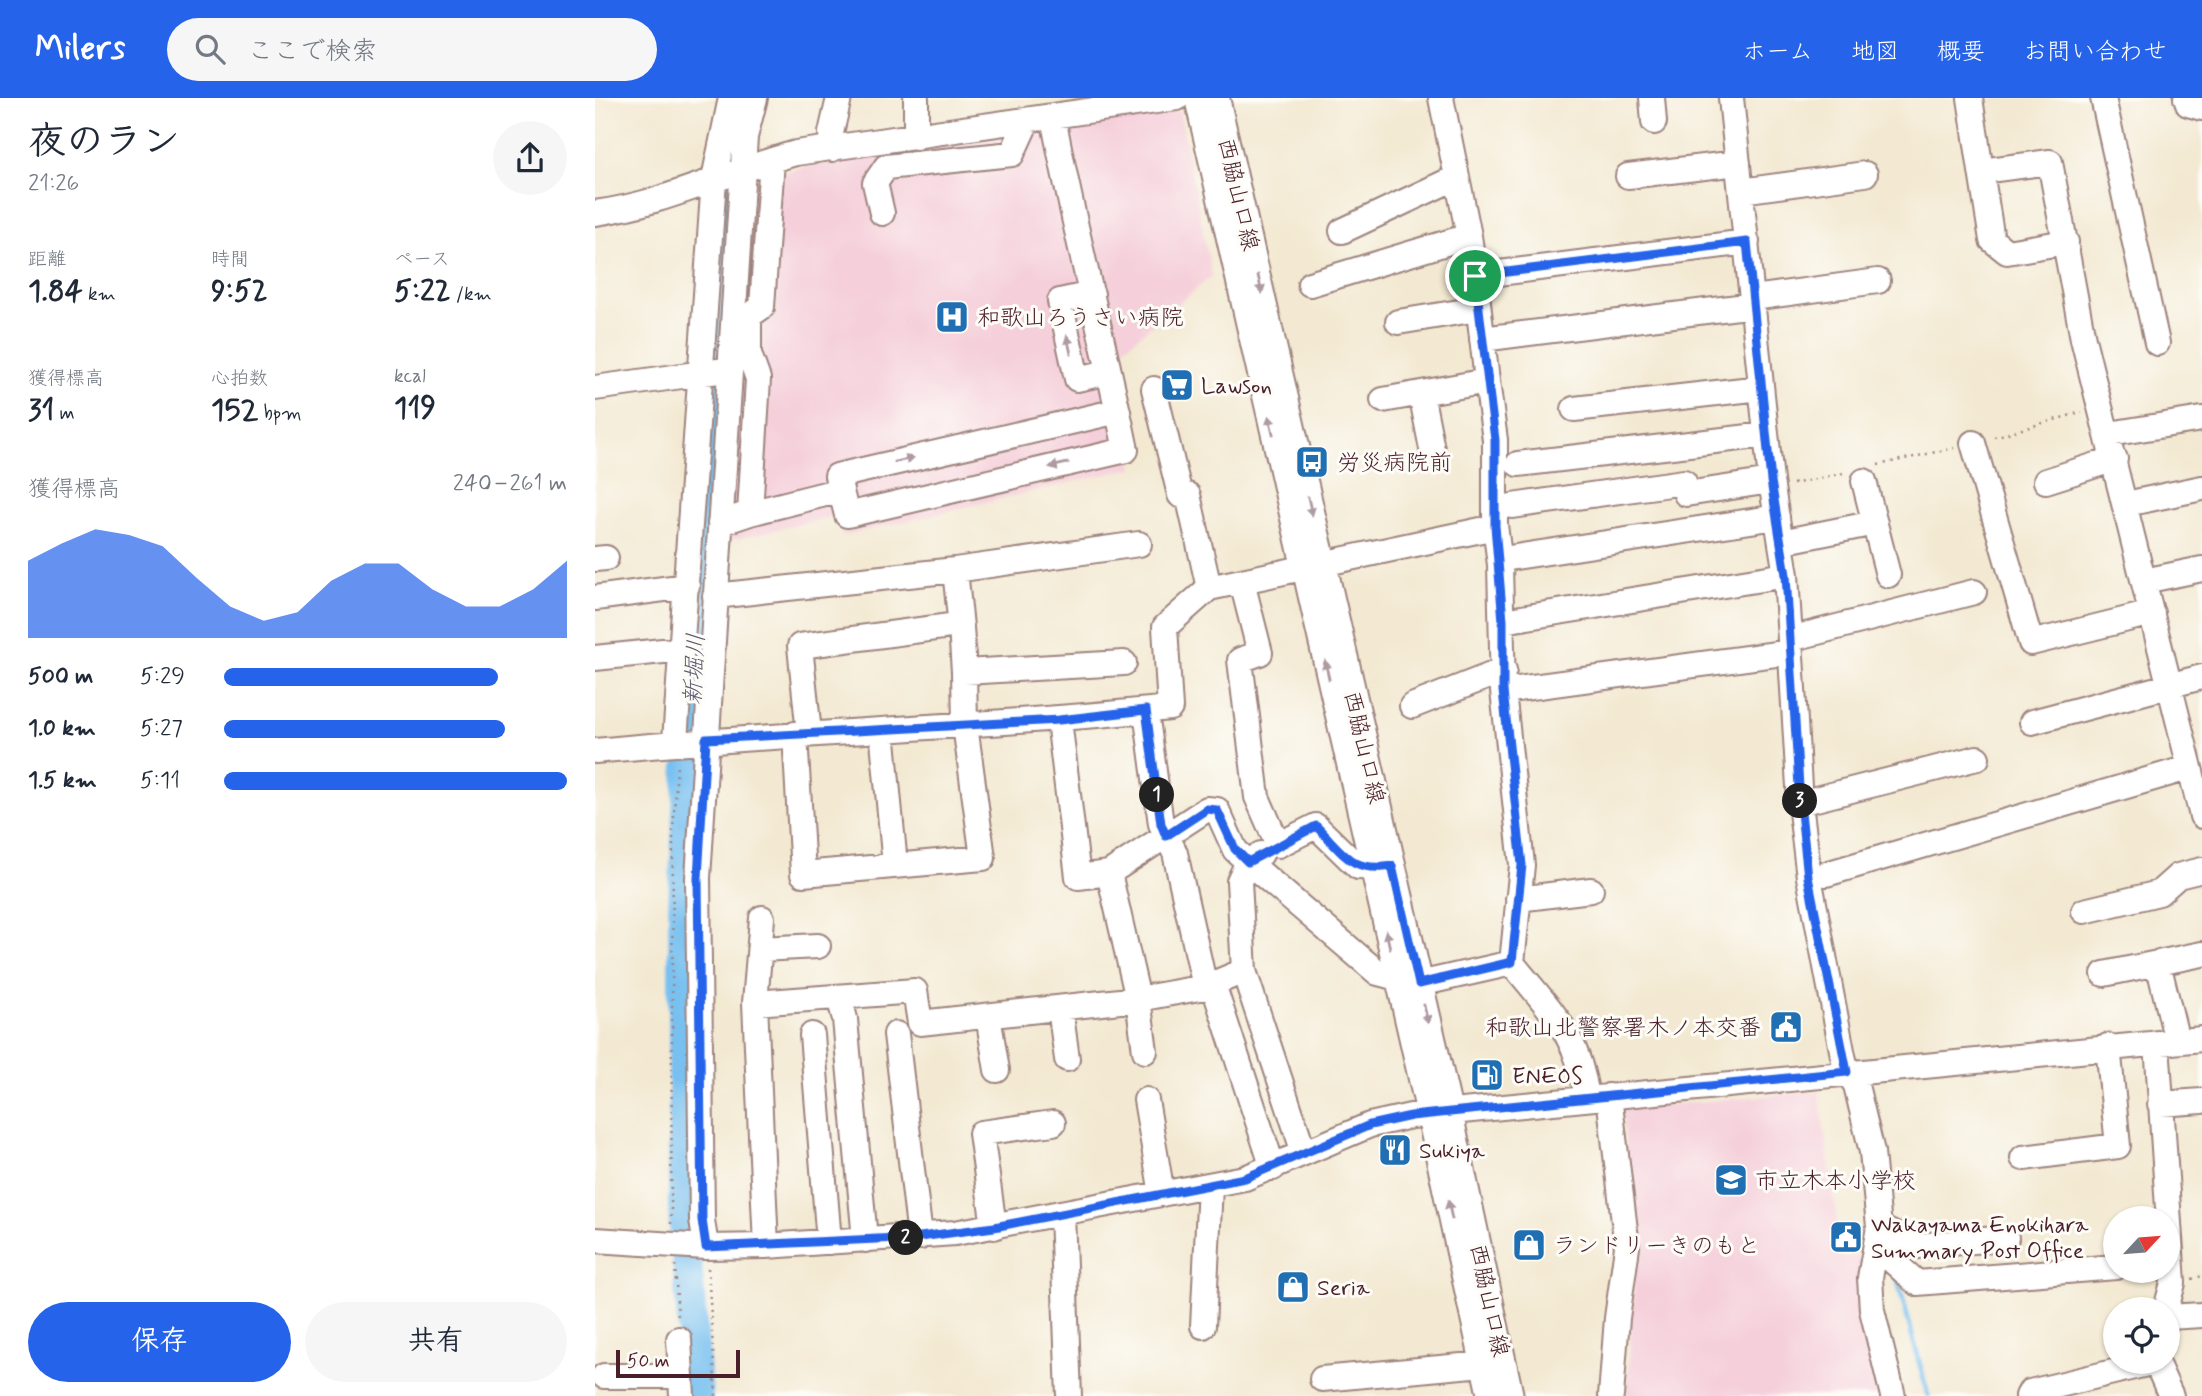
<!DOCTYPE html>
<html lang="ja">
<meta charset="utf-8">
<style>
:root{--surface:#fff;--page:#f6f6f7;--text:#1f2937;--muted:#747a83;--accent:#2563eb}
body{margin:0;font-family:Mynerve,"Klee One",sans-serif;background:var(--page);color:var(--text);height:100vh;display:flex;flex-direction:column;font-size:26px;white-space:nowrap}
*{box-sizing:border-box;margin:0}
p{font-size:23px;color:var(--muted)}
.icon{flex:none;width:38px;height:38px;fill:none;stroke:currentColor;stroke-width:2;stroke-linecap:round;stroke-linejoin:round}
.map{position:relative;flex:1;overflow:hidden}
.details{display:flex;flex-direction:column;background:var(--surface);width:595px}
.details>*{flex:none}
.needle{width:46px;rotate:64deg}
.controls{position:absolute;left:1508px;top:1108px;display:grid;gap:14px}
.controls a{display:grid;place-items:center;width:77px;height:77px;border-radius:50%;background:var(--surface);box-shadow:0 2px 5px #0004;font-size:35px}
.scale{position:absolute;left:21px;bottom:18px;width:124px;box-sizing:border-box;padding-left:7px;border:4px solid #4a1f2b;border-top:0;font-size:19px;line-height:24px;white-space:nowrap;color:#4a1f2b;-webkit-text-stroke:5px #fdfcf7;paint-order:stroke}
.pin{position:absolute;display:grid;place-items:center;width:60px;height:60px;color:#fff;margin:-30px;border:4px solid #fff;border-radius:50%;box-shadow:0 2px 7px #0007}
.km{position:absolute;width:35px;height:35px;margin:-18px;border-radius:50%;background:#222;color:#fff;font-size:19px;line-height:35px;text-align:center}
.round{display:grid;place-items:center;flex:none;width:74px;height:74px;border-radius:37px;background:var(--page)}
.overview{display:flex;align-items:center;justify-content:space-between;height:119px;padding:0 28px}
h1{font-size:38px;font-weight:700;line-height:52px}
.stats{display:grid;grid-template-columns:repeat(3,1fr);gap:10px;height:119px;padding:7px 28px}
.stats div{display:grid;align-content:center}
.stats b{font-size:30px;font-weight:700}
.stats small{font-size:19px;font-weight:400}
.stats p{font-size:19px}
.chart{height:196px;padding:14px 28px}
.chart p{display:flex;justify-content:space-between}
.chart svg{width:100%;height:126px;margin-top:7px;fill:var(--accent);opacity:.7}
.button{display:flex;gap:14px;margin-top:auto;padding:14px 28px}
.button a{flex:1;height:80px;border-radius:42px;background:var(--accent);color:#fff;font-size:28px;font-weight:700;line-height:80px;text-align:center}
.button a+a{background:var(--page);color:var(--text)}
ul{padding:0 28px;list-style:none;font-size:23px}
li{display:grid;grid-template-columns:112px 84px 1fr;align-items:center;height:52px}
li i{height:18px;border-radius:9px;background:var(--accent)}
header{display:flex;align-items:center;gap:42px;box-sizing:border-box;height:98px;padding:0 35px;background:var(--accent);color:#fff}
header strong{font-size:33px}
nav{display:flex;gap:38px;margin-inline-start:auto;font-size:24px}
.search{width:490px;height:63px;background:var(--page);display:flex;align-items:center;gap:18px;box-sizing:border-box;padding:0 24px;border-radius:38px;color:var(--muted);font-size:26px}
main{display:flex;flex:1;min-height:0}
.map>svg:first-child{display:block}
</style>
<header>
<strong>Milers</strong>
<div class="search"><svg class="icon" aria-label="search" viewBox="0 0 24 24"><circle cx="10" cy="10" r="6"/><path d="M15 15l6 6"/></svg>ここで検索</div>
<nav><a>ホーム</a><a>地図</a><a>概要</a><a>お問い合わせ</a></nav>
</header>
<main>
<section class="details">
<div class="overview"><div><h1>夜のラン</h1><p>21:26</p></div><a class="round"><svg class="icon" aria-label="share" viewBox="0 0 24 24"><path d="M12 15V3M7 8l5-5 5 5M5 13v7h14v-7"/></svg></a></div>
<div class="stats">
<div><p>距離</p><b>1.84<small> km</small></b></div>
<div><p>時間</p><b>9:52</b></div>
<div><p>ペース</p><b>5:22<small> /km</small></b></div>
</div>
<div class="stats">
<div><p>獲得標高</p><b>31<small> m</small></b></div>
<div><p>心拍数</p><b>152<small> bpm</small></b></div>
<div><p>kcal</p><b>119</b></div>
</div>
<div class="chart"><p><span>獲得標高</span>240–261 m</p>
<svg viewBox="0 0 160 44" preserveAspectRatio="none"><path d="M0 44V17L10 11L20 6L30 8L40 12L50 23L60 33L70 38L80 35L90 24L100 18L110 18L120 27L130 33L140 33L150 27L160 17V44z"/></svg>
</div>
<ul>
<li><b>500 m</b>5:29<i style="width:80%"></i></li>
<li><b>1.0 km</b>5:27<i style="width:82%"></i></li>
<li><b>1.5 km</b>5:11<i style="width:100%"></i></li>
</ul>
<div class="button"><a>保存</a><a>共有</a></div>
</section>
<div class="map">
<svg width="1607" height="1298" viewBox="0 0 1607 1298">
<rect width="100%" height="100%" fill="#fdfcf7"/>
<filter id="ink" filterUnits="userSpaceOnUse"><feTurbulence type="fractalNoise" baseFrequency=".0143" numOctaves="2"/><feDisplacementMap in="SourceGraphic" scale="14" xChannelSelector="R" yChannelSelector="G"/><feConvolveMatrix kernelMatrix="1 2 1 2 8 2 1 2 1" color-interpolation-filters="sRGB"/></filter>
<filter id="wash" filterUnits="userSpaceOnUse"><feTurbulence type="fractalNoise" baseFrequency=".00686" numOctaves="4" result="noise"/><feDisplacementMap in="SourceGraphic" scale="28" xChannelSelector="R" yChannelSelector="G"/><feGaussianBlur stdDeviation="1.57" result="paint"/><feColorMatrix in="noise" values="0 0 0 0 0 0 0 0 0 0 0 0 0 0 0 0 0 1.4 0 .05"/><feComposite in="paint" operator="in"/></filter>
<g filter="url(#wash)">
<rect width="100%" height="100%" fill="#f3e9d2"/>
<path fill="#f5cfda" d="M584 12 617 178 517 260 538 370 247 438 240 418 132 443 158 84 210 68Z
M1224 993 1247 1159 1274 1157 1292 1298H1031L1042 1153 1027 1011Z"/>
<g fill="none" stroke-linecap="round" stroke-linejoin="round">
<path stroke="#77c0f0" stroke-width="5" d="M1170 203 1173 235
M1202 478 1206 531
M1302 1179 1333 1298"/>
<path stroke="#77c0f0" stroke-width="30" d="M103 1298 88 1115V808L97 595 134 51"/>
</g>
</g>
<g filter="url(#ink)">
<g fill="none" stroke-linecap="round" stroke-linejoin="round">
<defs>
<path id="minor" d="M321 0V39
M602 0 834 1016 895 1298
M622 0 855 1014 916 1298
M1057 0 1059 24
M1136 0 1176 383 1191 477 1205 705 1214 779 1248 958 1252 974 1261 987 1277 1054 1284 1129 1275 1180 1277 1212 1298 1298
M1375 0 1386 73 1455 64 1488 241 1607 718
M1508 0 1562 245
M1591 0 1593 6 1607 10
M458 19C479 130 508 240 531 352L252 417 242 378 523 313
M237 51 236 35 244 0
M1386 73 1397 142 1412 154 1471 144
M1033 78 1143 65
M1146 93 1270 76
M0 115C70 106 133 73 201 55L582 0
M287 115 280 85 291 69 417 56 432 23
M747 133 862 79
M874 138 880 178 1152 144
M715 186 874 138 846 0
M497 196 465 203 482 281 514 274
M1158 200 1283 183
M803 224 883 211
M887 241 1159 207
M892 283 900 342V427L905 467 908 593 927 767 917 865
M0 290 123 273
M559 291 585 397H593L614 490
M826 295 838 356
M788 302 892 283 880 178
M979 311 1166 290
M1514 336 1607 321
M1378 345 1436 545 1557 515
M923 366 1171 337
M1269 383 1293 477
M1451 383 1520 361
M1531 406 1607 390
M917 408 1089 384 1091 396 1176 383
M155 415 246 392
M125 425 155 415 163 281 154 256V218L167 209 177 62
M1186 444 1280 425
M914 460 1182 419
M0 461 11 460
M360 472 544 446
M1549 483 1607 471
M647 484 665 555 645 562 662 699 683 747 721 728 763 769 786 770
M120 498 360 472 366 529
M0 500 92 488
M908 523 1191 477
M1195 541 1379 494
M0 560 87 551
M908 593 1195 554
M817 608 909 572
M551 613 566 726 580 755 610 889
M464 622 483 779 514 775 612 711 622 712 640 752 653 764 644 783 649 873 709 1055
M1437 624 1607 579
M287 632 300 767
M200 636 208 776 388 760 370 627 369 574
M214 636 205 548 355 528 366 529 369 574 529 565
M80 643 119 81 136 0
M0 653C191 634 384 630 575 610L570 529 614 490 886 432
M1205 705 1382 660
M666 756 653 764 783 875 802 880
M514 775 543 901 610 889 649 873
M1231 776 1593 670
M923 801 996 792
M1489 813 1564 795 1583 778 1607 772
M165 851 223 848
M1563 865 1582 943
M1509 876 1607 856
M618 886 678 1070
M824 886 917 865C956 914 983 935 992 1000
M244 899 250 921 270 1142
M160 905 167 820
M465 910 472 961
M393 918 402 972
M301 936 325 1139
M217 937 234 1144
M1562 945 1578 1185 1571 1211
M1014 998 1032 1149 1022 1220 1016 1298
M551 1002 567 1096
M1565 1006 1607 1003
M1428 1060 1523 1048 1513 948
M467 1116 474 1298
M399 1129 386 1035 458 1025
M1284 1129 1323 1148 1411 1140
M0 1142 111 1149 171 1148 360 1135 650 1080 775 1027 816 1018 1607 941
M171 1148 160 905 320 893 325 925 543 901 550 953
M111 1149 107 1122 103 780 148 69 150 39 160 0
M1282 1149 1322 1185 1521 1169
M1573 1219 1607 1217
M608 1228 615 1088
M84 1241 87 1298
M1561 1264 1576 1298
M9 1278H86
M727 1281 888 1266
M1433 1298 1435 1294 1560 1264"/>
</defs>
<use href="#minor" stroke="#9e847e" stroke-width="28"/>
<path stroke="#9e847e" stroke-width="2.5" stroke-dasharray="2 5" stroke-linecap="butt" d="M1399 339 1487 314
M1283 367 1359 350
M1198 386 1249 375
M76 1126 78 734 82 668
M80 1167 83 1220
M113 1170 121 1298
M1597 1181 1607 1178"/>
<use href="#minor" stroke="#fff" stroke-width="24"/>
</g>
<defs><path id="oneway-solid" d="M-6-.8H1V-3.2L6.5 0L1 3.2V.8H-6Z" transform="scale(1.75)"/></defs>
<g fill="#ae9aa0">
<use href="#oneway-solid" transform="translate(665 186) rotate(77)"/>
<use href="#oneway-solid" transform="translate(474 247) rotate(-102)"/>
<use href="#oneway-solid" transform="translate(676 327) rotate(-103)"/>
<use href="#oneway-solid" transform="translate(309 362) rotate(-13)"/>
<use href="#oneway-solid" transform="translate(464 367) rotate(167)"/>
<use href="#oneway-solid" transform="translate(715 408) rotate(77)"/>
<use href="#oneway-solid" transform="translate(732 572) rotate(-103)"/>
<use href="#oneway-solid" transform="translate(793 842) rotate(-103)"/>
<use href="#oneway-solid" transform="translate(831 916) rotate(77)"/>
<use href="#oneway-solid" transform="translate(855 1112) rotate(-102)"/>
</g>
</g>
<g fill="none" stroke-linecap="round" stroke-linejoin="round" filter="url(#ink)">
<defs>
<path id="route" d="M1152 144 1176 383 1191 477 1205 705 1213 779 1252 974 816 1018 775 1027 650 1080 399 1129 325 1139 111 1149 107 1122 103 780 111 641 464 622 551 612 566 726 571 738 612 711 622 712 640 751 653 764 721 728C749 755 755 775 797 768L824 886 917 864 927 767 908 593V523L900 428V342L880 178Z"/>
</defs>
<use href="#route" stroke="#fff" stroke-width="14"/>
<use href="#route" stroke="#2563eb" stroke-width="9"/>
</g>
<defs>
<symbol id="hospital-square" viewBox="-11 -11 22 22"><rect x="-9" y="-9" width="18" height="18" rx="4" fill="#1f6fb2" stroke="#fdfcf7"/><path d="M-5-5h3v3.5h4V-5h3V5h-3V1.5h-4V5h-3Z" fill="#fff"/></symbol>
<symbol id="supermarket-square" viewBox="-11 -11 22 22"><rect x="-9" y="-9" width="18" height="18" rx="4" fill="#1f6fb2" stroke="#fdfcf7"/><path d="M-6-5.5h2.5l.6 2H6L4.5 2H-2.5L-4.4-4H-6ZM-1.5 3.2a1.3 1.3 0 1 0 .1 0ZM3 3.2a1.3 1.3 0 1 0 .1 0Z" fill="#fff"/></symbol>
<symbol id="bus-square" viewBox="-11 -11 22 22"><rect x="-9" y="-9" width="18" height="18" rx="4" fill="#1f6fb2" stroke="#fdfcf7"/><path d="M-5-6H5V4H4V6H2V4H-2V6H-4V4H-5ZM-3.5-4V0h7V-4ZM-3.5 1.2v1.5H-2V1.2ZM2 1.2v1.5H3.5V1.2Z" fill="#fff"/></symbol>
<symbol id="civic-square" viewBox="-11 -11 22 22"><rect x="-9" y="-9" width="18" height="18" rx="4" fill="#1f6fb2" stroke="#fdfcf7"/><path d="M-.6-6.5H3V-4.5H.6V-3L4-1V1h2V6H-6V1h2V-1L-.6-3ZM-1.2 2.5V6h2.4V2.5Z" fill="#fff"/></symbol>
<symbol id="fuel-square" viewBox="-11 -11 22 22"><rect x="-9" y="-9" width="18" height="18" rx="4" fill="#1f6fb2" stroke="#fdfcf7"/><path d="M-5.5-6h7V0h2V4h1.3V-2.5L3-4.5l.8-.8L6-3V5H2.5V1h-1V6h-7ZM-4.2-4.7v3.2H.2V-4.7Z" fill="#fff"/></symbol>
<symbol id="restaurant-square" viewBox="-11 -11 22 22"><rect x="-9" y="-9" width="18" height="18" rx="4" fill="#1f6fb2" stroke="#fdfcf7"/><path d="M-5-6h1v4h1v-4h1v4h1v-4h1v5L-1.5 .5V6h-2V.5L-5-1ZM5-6V6H3V1.5H1.5Q1.5-4 5-6Z" fill="#fff"/></symbol>
<symbol id="school-square" viewBox="-11 -11 22 22"><rect x="-9" y="-9" width="18" height="18" rx="4" fill="#1f6fb2" stroke="#fdfcf7"/><path d="M0-5L7-2L0 1L-7-2ZM-4 1L0 2.5L4 1V4Q0 6-4 4Z" fill="#fff"/></symbol>
<symbol id="shop-square" viewBox="-11 -11 22 22"><rect x="-9" y="-9" width="18" height="18" rx="4" fill="#1f6fb2" stroke="#fdfcf7"/><path d="M-5-2.5h2.3a2.7 3.5 0 0 1 5.4 0H5L5.5 6h-11ZM-1.5-2.5h3a1.5 2.3 0 0 0-3 0Z" fill="#fff"/></symbol>
</defs>
<g fill-rule="evenodd">
<use href="#hospital-square" x="338" y="200" width="38" height="38"/>
<use href="#supermarket-square" x="563" y="268" width="38" height="38"/>
<use href="#bus-square" x="698" y="345" width="38" height="38"/>
<use href="#civic-square" x="1172" y="910" width="38" height="38"/>
<use href="#fuel-square" x="873" y="958" width="38" height="38"/>
<use href="#restaurant-square" x="781" y="1033" width="38" height="38"/>
<use href="#school-square" x="1117" y="1063" width="38" height="38"/>
<use href="#civic-square" x="1232" y="1120" width="38" height="38"/>
<use href="#shop-square" x="915" y="1128" width="38" height="38"/>
<use href="#shop-square" x="679" y="1170" width="38" height="38"/>
</g>
<g text-anchor="middle" stroke-width="6" stroke-linejoin="round" paint-order="stroke">
<g font-size="23" fill="#4a1f2b" stroke="#fdfcf7">
<text transform="translate(644 96) rotate(77)" y="8">西脇山口線</text>
<text transform="translate(770 649) rotate(77)" y="8">西脇山口線</text>
<text transform="translate(895 1202) rotate(78)" y="8">西脇山口線</text>
</g>
<g font-size="23" fill="#4a1f2b" stroke="#fdfcf7" text-anchor="start">
<text x="382" y="227">和歌山ろうさい病院</text>
<text x="606" y="295">Lawson</text>
<text x="742" y="372">労災病院前</text>
<text x="1166" y="937" text-anchor="end">和歌山北警察署木ノ本交番</text>
<text x="917" y="985">ENEOS</text>
<text x="824" y="1060">Sukiya</text>
<text x="1160" y="1090">市立木本小学校</text>
<text x="1276" y="1134">Wakayama Enokihara<tspan x="1276" dy="26">Summary Post Office</tspan></text>
<text x="958" y="1155">ランドリーきのもと</text>
<text x="722" y="1197">Seria</text>
</g>
<g font-size="24" font-style="italic" fill="#5a5770" stroke="#fdfcf7">
<text transform="translate(99 571) rotate(-87)" y="8">新堀川</text>
</g>
</g>
</svg>
<div class="controls">
<a><svg class="needle" viewBox="-14 -14 28 28"><path d="M0-13l5 13h-10z" fill="#e53935"/><path d="M0 13l5-13h-10z" fill="#747a83"/></svg></a>
<a><svg class="icon" aria-label="locate" viewBox="0 0 24 24"><circle cx="12" cy="12" r="6"/><path d="M12 2v4M12 18v4M2 12h4M18 12h4"/></svg></a>
</div>
<div class="scale">50 m</div>
<div class="pin" style="left:880px;top:178px;background:#1e9e55"><svg class="icon" aria-label="arrive" viewBox="0 0 24 24"><path d="M6 21V4h12l-3 4 3 4H6"/></svg></div>
<b class="km" style="left:562px;top:697px">1</b>
<b class="km" style="left:311px;top:1140px">2</b>
<b class="km" style="left:1205px;top:703px">3</b>
</div>
</main>
